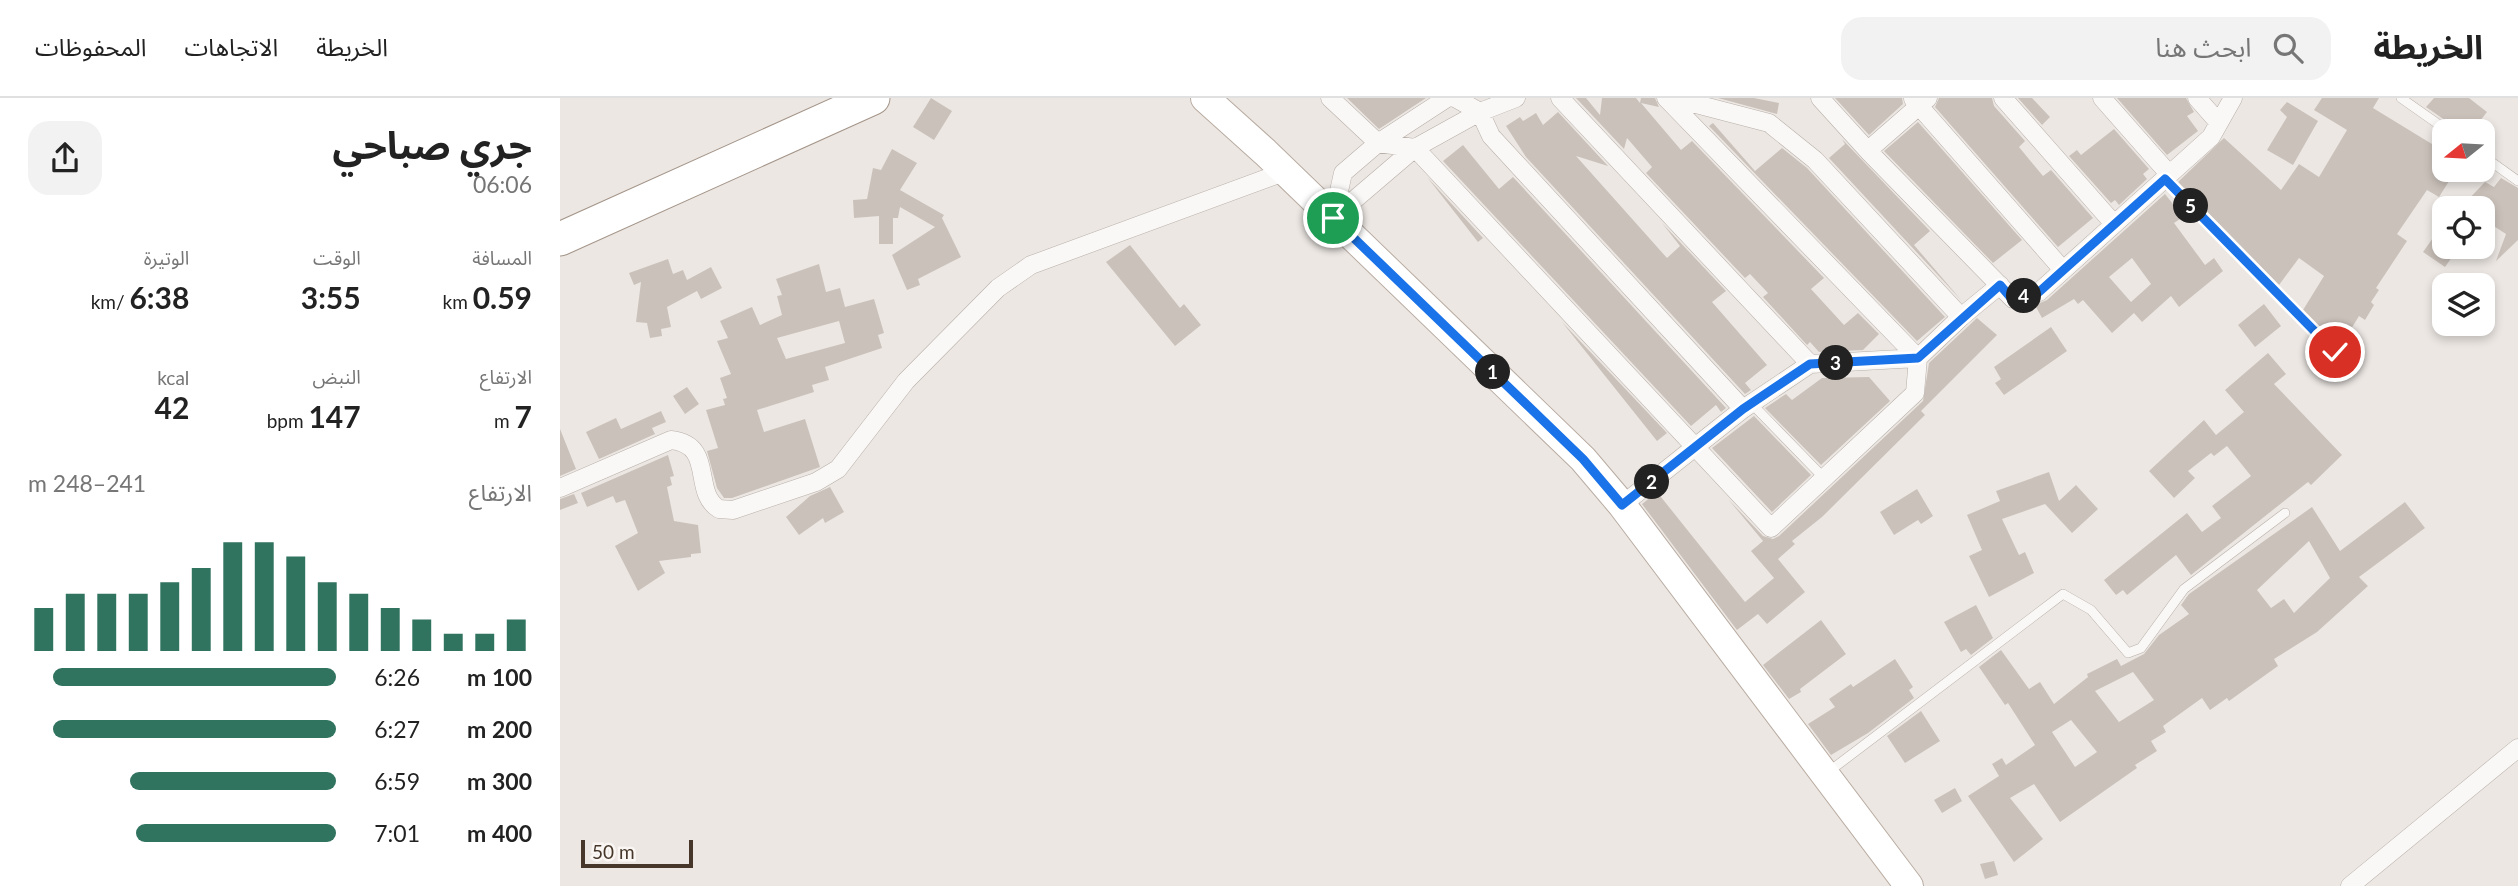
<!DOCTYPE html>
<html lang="ar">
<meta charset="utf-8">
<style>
:root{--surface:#fff;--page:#f2f2f2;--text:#222;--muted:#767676;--line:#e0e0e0;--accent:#30735f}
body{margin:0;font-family:Lato,"Noto Sans Arabic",sans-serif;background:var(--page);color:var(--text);direction:rtl;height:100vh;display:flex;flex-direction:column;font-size:26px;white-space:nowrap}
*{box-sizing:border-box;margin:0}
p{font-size:23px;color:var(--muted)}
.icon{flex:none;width:38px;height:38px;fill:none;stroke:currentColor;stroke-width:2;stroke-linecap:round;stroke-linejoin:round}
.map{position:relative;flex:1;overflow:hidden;direction:ltr}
.drawer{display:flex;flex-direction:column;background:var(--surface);width:560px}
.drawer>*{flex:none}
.needle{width:46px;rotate:252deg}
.fabs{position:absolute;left:1872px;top:21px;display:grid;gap:14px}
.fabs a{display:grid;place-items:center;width:63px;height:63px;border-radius:14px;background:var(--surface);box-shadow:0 4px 10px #0003;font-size:35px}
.scale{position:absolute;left:21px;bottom:18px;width:112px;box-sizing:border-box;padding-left:7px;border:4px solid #46372a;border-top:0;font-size:19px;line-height:24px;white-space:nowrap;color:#46372a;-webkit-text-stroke:5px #f9f6f3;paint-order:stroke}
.pin{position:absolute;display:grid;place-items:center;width:60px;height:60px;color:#fff;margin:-30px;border:4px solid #fff;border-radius:50%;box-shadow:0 2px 7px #0007}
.km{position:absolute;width:35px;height:35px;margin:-18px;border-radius:50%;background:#222;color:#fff;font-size:19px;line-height:35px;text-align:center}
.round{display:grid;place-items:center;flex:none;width:74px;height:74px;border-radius:21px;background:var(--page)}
.summary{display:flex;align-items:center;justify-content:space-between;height:119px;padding:0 28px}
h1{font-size:38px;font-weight:700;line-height:52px}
.figures{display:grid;grid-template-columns:repeat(3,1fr);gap:10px;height:119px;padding:7px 28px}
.figures div{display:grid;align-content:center}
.figures b{font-size:30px;font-weight:700}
.figures small{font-size:19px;font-weight:400}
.figures p{font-size:19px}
.chart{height:196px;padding:14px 28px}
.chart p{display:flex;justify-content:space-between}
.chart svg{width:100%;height:126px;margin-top:7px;stroke:var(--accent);stroke-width:6}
ul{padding:0 28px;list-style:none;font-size:23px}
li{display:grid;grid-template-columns:112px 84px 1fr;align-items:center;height:52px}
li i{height:18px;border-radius:9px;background:var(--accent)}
header{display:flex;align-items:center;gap:42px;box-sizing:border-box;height:98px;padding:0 35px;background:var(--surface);border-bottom:2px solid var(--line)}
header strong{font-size:33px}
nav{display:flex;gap:38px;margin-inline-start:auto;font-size:24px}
.search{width:490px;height:63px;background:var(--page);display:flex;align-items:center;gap:18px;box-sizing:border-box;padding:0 24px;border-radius:21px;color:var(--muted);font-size:26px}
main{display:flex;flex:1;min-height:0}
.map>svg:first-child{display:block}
</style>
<header>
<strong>الخريطة</strong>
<div class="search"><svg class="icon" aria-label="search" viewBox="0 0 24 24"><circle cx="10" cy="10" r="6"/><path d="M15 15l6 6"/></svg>ابحث هنا</div>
<nav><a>الخريطة</a><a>الاتجاهات</a><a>المحفوظات</a></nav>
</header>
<main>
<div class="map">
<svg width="1958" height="788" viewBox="0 0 1958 788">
<rect width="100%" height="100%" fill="#ece7e3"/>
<path fill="#cac1ba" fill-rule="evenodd" d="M371 0 392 13 374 42 353 29Z
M787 0H866L819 31Z
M1016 0H1026L1040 17 1042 0H1076L1080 5 1081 0H1095L1099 9 1081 5 1121 52 1132 43 1264 180 1251 191 1284 227 1298 215 1319 236 1303 252 1259 254 1250 244 1247 247 1203 199 1208 195 1190 176 1185 180 1086 75 1092 69 1067 40 1064 51Z
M1158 0H1194L1219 5 1217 16Z
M1275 0H1342L1343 6 1309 37Z
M1379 0H1432L1434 8 1465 43 1459 49 1483 78 1491 72 1533 120 1498 149 1375 9Z
M1458 0H1472L1490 19 1482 27Z
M1557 0H1626L1634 14 1627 18 1638 33 1607 57Z
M1762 0H1819L1813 10 1885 54V72H1896L1879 99 1867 92 1837 136 1847 143 1816 190 1819 192 1811 204 1814 207 1805 222 1799 218 1780 249 1743 212 1764 178 1739 160 1719 187 1618 84 1664 40 1721 92 1739 66 1759 79 1787 32 1754 12Z
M1874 0H1909L1927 14 1912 33H1895L1892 27 1866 9Z
M1727 4 1758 23 1733 67 1707 52 1727 19 1720 12Z
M998 14 1048 68 1016 58 1107 160 1120 148 1102 125 1166 193 1152 204 1207 267 1185 285 1191 292 1185 296 966 59 946 28 960 19 963 23 976 15 983 27Z
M1358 24 1462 142 1433 165 1324 53Z
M1153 25 1195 73 1222 50 1247 70 1385 219 1357 243 1149 28Z
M1554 31 1589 71 1583 76 1587 81 1559 107 1555 102 1551 105 1509 58 1517 52 1521 57Z
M1282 41 1370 133 1354 147 1402 203 1269 60 1285 46Z
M903 47 939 91 953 79 1166 310 1161 314 1156 307 1131 328 883 63Z
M332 51 357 65 340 92 384 117 382 120 401 159 358 181 360 187 347 192 332 157 375 129 340 109 338 120H333V146H319V118L294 120 293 102 307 101 313 70 321 72Z
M867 79 923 140 918 144Z
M1941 80 1958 90V142L1936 163 1946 136 1926 123 1929 115 1923 110 1905 105 1925 84 1934 89Z
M1605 96 1623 119 1614 125 1645 167 1654 160 1663 173 1619 209 1611 198 1582 224 1574 215 1552 235 1523 202 1518 206 1514 201 1482 220 1475 207 1487 202ZM1572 160 1591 186 1571 204 1549 179Z
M1885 123V149H1899L1885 169 1863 154Z
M570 147 620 210 624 206 641 227 615 248 546 164Z
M108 161 113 176 123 172 127 182 151 169 162 190 141 201 137 193 107 209 111 229 101 231 102 238 90 240 87 225 76 224 81 184 74 187 69 175Z
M259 166 266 194 280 190 285 209 314 201 324 235 318 237 322 250 265 269 269 282 252 287 254 294 197 312 204 334 245 321 260 369 172 400H164L157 390 147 353 158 350 146 312 165 307 163 301 167 300 160 280 171 276 157 243 168 240 160 223 192 209 200 227 222 217 217 198 222 197 216 181ZM279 223 285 245 226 261 217 240Z
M1704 206 1721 228 1695 249 1678 227Z
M1417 220 1437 237 1361 313 1365 317 1262 419 1232 443 1235 446 1218 461 1245 494 1207 526 1198 516 1177 532 1082 406 1097 394 1185 504 1214 480 1191 453 1203 443 1168 401 1203 438 1213 441 1219 438 1363 303 1369 265Z
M1002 224 1107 335 1097 343Z
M1491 229 1507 253 1444 297 1435 285 1441 281 1434 269Z
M1708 255 1726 276 1714 286 1782 357 1751 387 1748 384 1631 477 1616 457 1567 497 1563 492 1556 497 1544 482 1627 415 1642 434 1661 420 1652 408 1691 378 1667 348 1654 358 1651 355 1628 373 1635 380 1614 400 1589 373 1644 322 1656 337 1684 314 1665 292Z
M1309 279 1330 303 1261 367 1205 310 1226 296 1232 302 1262 280Z
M127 289 139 306 125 316 113 298Z
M101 313 106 324 92 330 95 336 39 361 26 334 56 320 61 331Z
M1194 318 1251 377 1212 414 1152 350Z
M0 331 16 371 0 378Z
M108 357 114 378 110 379 112 387 107 389 114 423 138 427 141 455 131 456V459L99 463 105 475 78 493 55 448 78 435 65 402 56 405 53 398 27 409 21 395Z
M1489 374 1499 403 1516 387 1538 411 1512 435 1485 406 1442 421 1459 457 1465 454 1474 475 1429 499 1409 458 1422 452 1407 417 1440 403 1436 393Z
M270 389 284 414 265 425 263 420 239 437 226 419 250 398Z
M1357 391 1373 418 1361 426 1358 422 1334 437 1320 414Z
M14 396 18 405 0 412V401Z
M1845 404 1865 430 1799 479 1808 488 1757 534 1714 561 1718 568 1669 603 1667 600 1650 612 1642 600 1603 628 1606 634 1591 643 1597 653 1575 667 1577 670 1500 724 1474 686 1450 700 1483 741 1454 764 1408 698 1439 678 1432 666 1442 660 1446 667 1475 647 1448 605 1445 607 1419 569 1441 552 1469 591 1480 584 1494 606 1528 579 1527 576 1557 561 1561 568 1584 556 1599 537 1629 516 1621 507 1629 496 1752 409 1780 453ZM1749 443 1770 480 1734 515 1724 501 1711 510 1697 492ZM1573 574 1594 602 1559 624 1535 593ZM1511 622 1537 654 1515 669 1492 634Z
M1416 507 1433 540 1411 557 1406 551 1401 554 1384 524Z
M1261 522 1286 556 1240 591 1241 594 1229 601 1203 567Z
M1335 561 1353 589 1349 592 1354 600 1308 635 1271 657 1248 626 1275 609 1269 601 1291 586 1293 589Z
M1361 613 1380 643 1345 665 1327 638Z
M1395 690 1402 703 1382 715 1374 702Z
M1434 763 1438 777 1425 781 1420 766Z"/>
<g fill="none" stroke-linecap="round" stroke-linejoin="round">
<defs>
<path id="lane" d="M1841 0 1888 33
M1923 58 1958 83
M1605 81 1775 254
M1191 305 1264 380
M1267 675 1503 496 1531 512 1568 555 1581 550 1624 491 1725 415"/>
<path id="street" d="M770 0 818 45 855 50 1211 430 1355 295 1358 260 1401 219 1255 62 1209 25 1113 0
M895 0 920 14 931 38 1183 311
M1000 0 1250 266
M1106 0 1358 260
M1260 0 1310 55
M1368 0 1313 48 1310 55 1453 201 1479 194 1651 39 1673 0
M1443 0 1554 126
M1542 0 1609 76
M1637 0 1659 25
M1353 1 1503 172
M773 120 855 50 920 14 956 0
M773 120 783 75 818 45 887 0
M1401 219 1440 187
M0 390 111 342C156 347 131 394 159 411L173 412 256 384 278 371 346 283 438 190 471 167 724 74
M1062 407 1183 311 1250 266 1358 260
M1790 788 1958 650"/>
<path id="primary" d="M645 0 705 54 1023 361 1062 407 1349 788"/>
<path id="highway" d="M0 141 313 0"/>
</defs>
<use href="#lane" stroke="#b7afa8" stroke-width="10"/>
<use href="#street" stroke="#b7afa8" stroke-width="19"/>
<use href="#primary" stroke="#b9aca2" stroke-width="30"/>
<use href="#highway" stroke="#a49589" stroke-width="35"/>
<use href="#lane" stroke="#faf8f6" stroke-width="9"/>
<use href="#street" stroke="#faf8f6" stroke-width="18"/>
<use href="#primary" stroke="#fff" stroke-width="28"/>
<use href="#highway" stroke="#fff" stroke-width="33"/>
</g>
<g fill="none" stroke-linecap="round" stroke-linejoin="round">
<defs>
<path id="route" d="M773 120 1023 361 1062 407 1183 311 1250 266 1358 260 1440 187 1452 201 1479 194 1605 81 1775 254"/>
</defs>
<use href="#route" stroke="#fff" stroke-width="14"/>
<use href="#route" stroke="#1a73e8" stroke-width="9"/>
</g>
</svg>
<div class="fabs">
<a><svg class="needle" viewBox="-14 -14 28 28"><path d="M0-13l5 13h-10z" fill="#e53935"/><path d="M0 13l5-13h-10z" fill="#767676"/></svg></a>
<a><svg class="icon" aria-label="locate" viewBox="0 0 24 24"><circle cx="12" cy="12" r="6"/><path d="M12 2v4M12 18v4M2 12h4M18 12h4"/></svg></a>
<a><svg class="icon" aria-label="layers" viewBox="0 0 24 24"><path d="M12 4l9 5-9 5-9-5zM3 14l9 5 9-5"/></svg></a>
</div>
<div class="scale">50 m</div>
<div class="pin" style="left:773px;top:120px;background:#1e9e55"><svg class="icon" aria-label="arrive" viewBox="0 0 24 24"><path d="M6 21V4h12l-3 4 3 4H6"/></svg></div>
<div class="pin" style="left:1775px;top:254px;background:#d93025"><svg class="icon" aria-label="check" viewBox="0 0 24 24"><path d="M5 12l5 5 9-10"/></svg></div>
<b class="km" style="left:933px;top:274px">1</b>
<b class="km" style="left:1092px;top:384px">2</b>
<b class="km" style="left:1276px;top:265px">3</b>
<b class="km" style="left:1464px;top:198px">4</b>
<b class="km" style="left:1631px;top:108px">5</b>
</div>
<section class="drawer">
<div class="summary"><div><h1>جري صباحي</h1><p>06:06</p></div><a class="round"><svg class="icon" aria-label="share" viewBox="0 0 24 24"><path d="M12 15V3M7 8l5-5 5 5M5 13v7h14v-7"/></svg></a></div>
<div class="figures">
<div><p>المسافة</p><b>0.59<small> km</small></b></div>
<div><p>الوقت</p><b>3:55</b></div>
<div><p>الوتيرة</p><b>6:38<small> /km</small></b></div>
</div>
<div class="figures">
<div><p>الارتفاع</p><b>7<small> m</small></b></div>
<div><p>النبض</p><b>147<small> bpm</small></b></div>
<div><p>kcal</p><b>42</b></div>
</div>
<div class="chart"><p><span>الارتفاع</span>241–248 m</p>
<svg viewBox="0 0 160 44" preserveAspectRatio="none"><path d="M5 44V29M15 44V24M25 44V24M35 44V24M45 44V20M55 44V15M65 44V6M75 44V6M85 44V11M95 44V20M105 44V24M115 44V29M125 44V33M135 44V38M145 44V38M155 44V33"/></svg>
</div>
<ul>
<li><b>100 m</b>6:26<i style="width:92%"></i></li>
<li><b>200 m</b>6:27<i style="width:92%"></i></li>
<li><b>300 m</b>6:59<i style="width:67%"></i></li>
<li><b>400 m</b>7:01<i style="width:65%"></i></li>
</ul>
</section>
</main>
